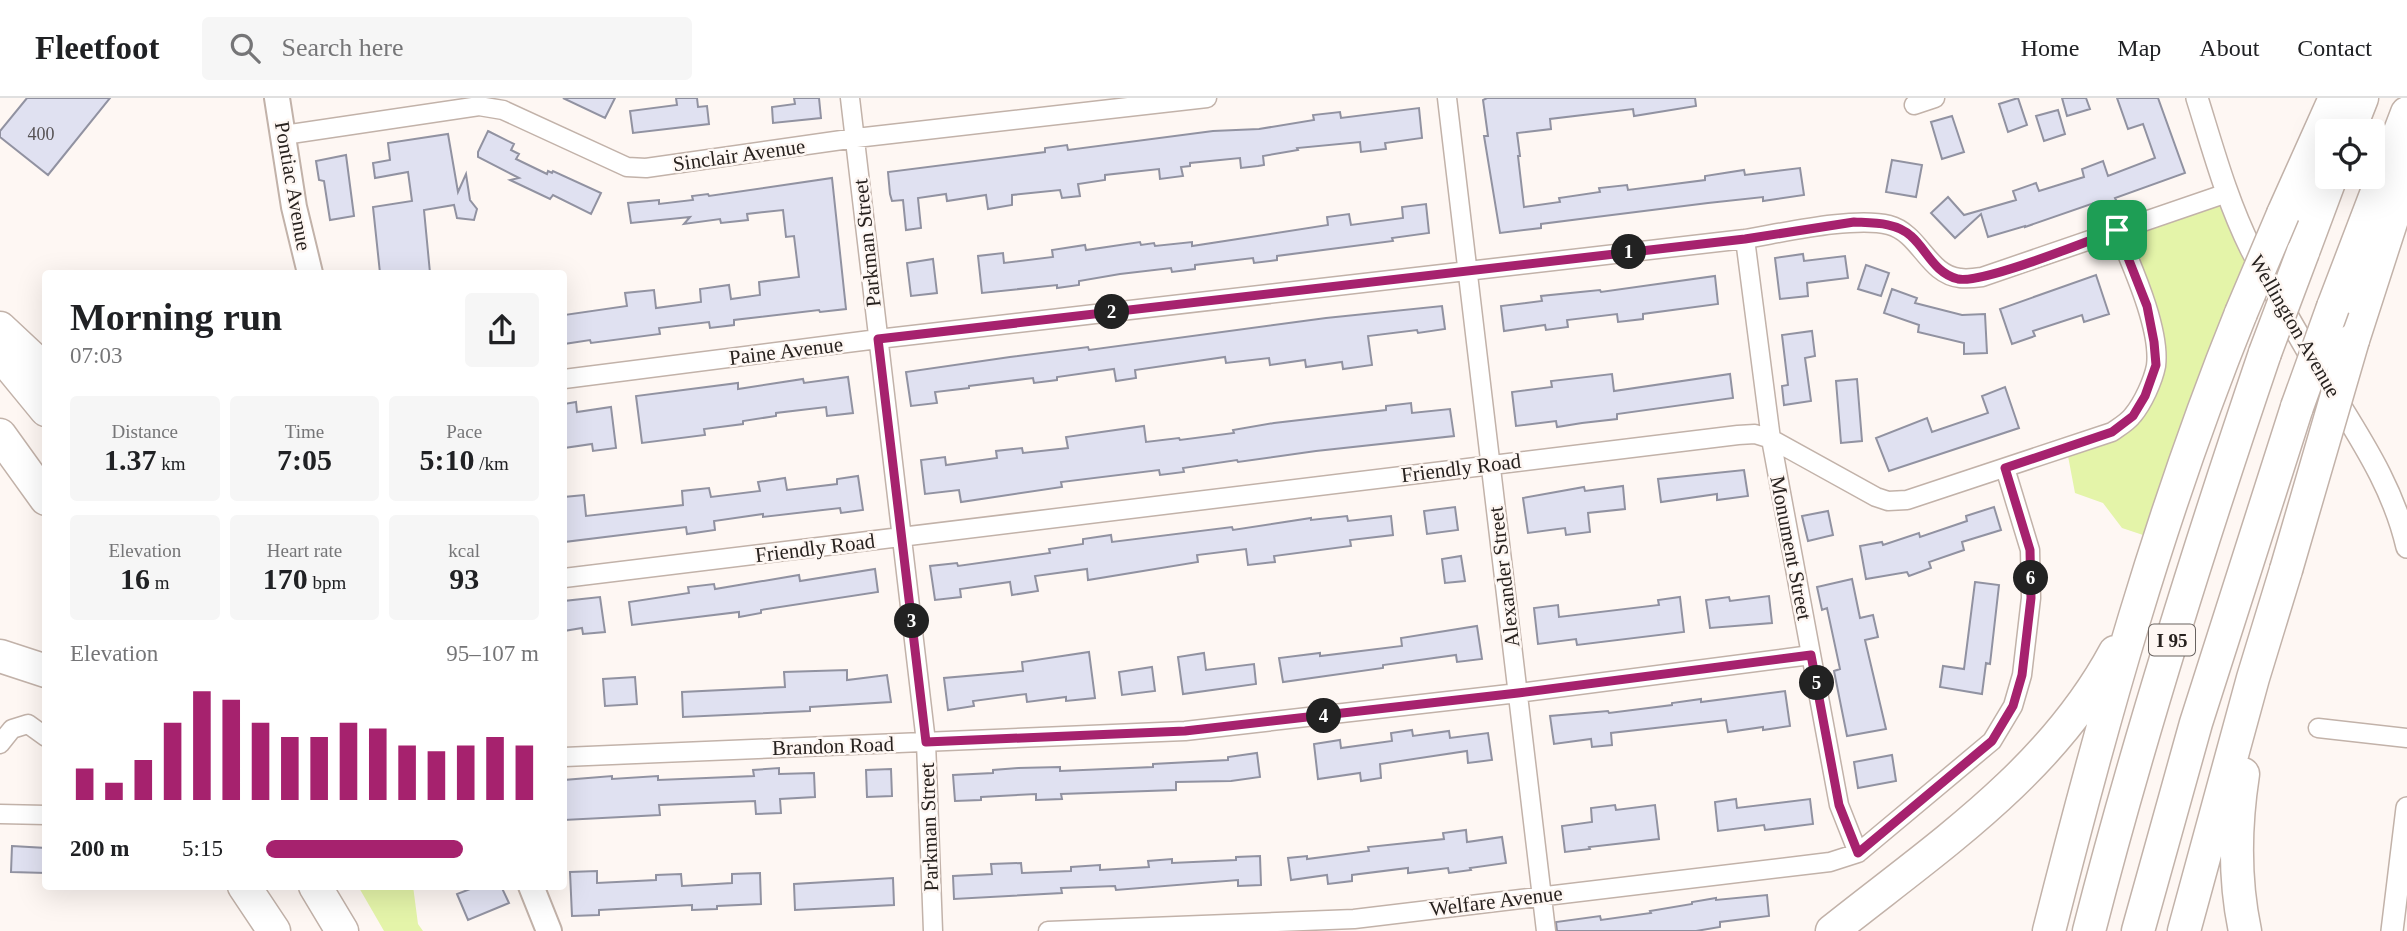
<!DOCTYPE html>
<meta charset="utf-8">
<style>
:root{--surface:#fff;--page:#f6f6f6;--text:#202124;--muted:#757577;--line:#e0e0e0;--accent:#a6226e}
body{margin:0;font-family:Georgia,serif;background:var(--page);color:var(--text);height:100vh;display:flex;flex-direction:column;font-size:26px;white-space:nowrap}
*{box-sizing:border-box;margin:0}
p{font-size:23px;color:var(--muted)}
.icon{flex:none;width:38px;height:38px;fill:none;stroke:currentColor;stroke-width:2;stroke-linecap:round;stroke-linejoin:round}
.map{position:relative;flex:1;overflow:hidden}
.drawer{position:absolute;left:42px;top:172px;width:525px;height:620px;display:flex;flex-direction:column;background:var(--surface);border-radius:7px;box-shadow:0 7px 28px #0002}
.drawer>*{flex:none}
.tools{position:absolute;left:2315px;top:21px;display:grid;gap:14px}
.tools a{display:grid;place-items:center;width:70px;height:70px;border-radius:7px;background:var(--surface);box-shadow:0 7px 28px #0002;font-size:35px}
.pin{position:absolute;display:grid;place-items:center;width:60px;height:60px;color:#fff;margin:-30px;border-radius:14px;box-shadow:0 4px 10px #0006}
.km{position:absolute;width:35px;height:35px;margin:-18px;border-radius:50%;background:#222;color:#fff;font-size:19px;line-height:35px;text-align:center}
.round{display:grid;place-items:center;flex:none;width:74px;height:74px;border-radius:7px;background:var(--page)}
.overview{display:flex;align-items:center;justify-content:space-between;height:119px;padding:0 28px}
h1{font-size:38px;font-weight:700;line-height:52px}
.stats{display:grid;grid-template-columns:repeat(3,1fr);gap:10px;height:119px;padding:7px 28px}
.stats div{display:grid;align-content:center;border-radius:7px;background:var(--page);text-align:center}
.stats b{font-size:30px;font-weight:700}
.stats small{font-size:19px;font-weight:400}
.stats p{font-size:19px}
.chart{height:196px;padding:14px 28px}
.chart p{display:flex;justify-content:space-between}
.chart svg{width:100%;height:126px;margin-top:7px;stroke:var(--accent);stroke-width:6}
ul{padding:0 28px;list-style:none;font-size:23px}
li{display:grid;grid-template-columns:112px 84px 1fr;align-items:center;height:52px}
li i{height:18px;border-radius:9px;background:var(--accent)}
header{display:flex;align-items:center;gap:42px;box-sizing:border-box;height:98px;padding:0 35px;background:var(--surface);border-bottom:2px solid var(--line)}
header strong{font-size:33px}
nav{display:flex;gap:38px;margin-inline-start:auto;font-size:24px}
.search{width:490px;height:63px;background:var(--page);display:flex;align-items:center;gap:18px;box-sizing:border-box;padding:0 24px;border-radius:7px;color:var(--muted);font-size:26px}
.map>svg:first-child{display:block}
</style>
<header>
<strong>Fleetfoot</strong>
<div class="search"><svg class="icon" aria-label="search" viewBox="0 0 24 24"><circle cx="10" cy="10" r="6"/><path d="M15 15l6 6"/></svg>Search here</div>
<nav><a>Home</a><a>Map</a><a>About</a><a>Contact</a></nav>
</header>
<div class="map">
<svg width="2407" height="833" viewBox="0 0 2407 833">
<rect width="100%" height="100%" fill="#fef7f3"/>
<path fill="#e4f4a9" d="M2232 104 2254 148 2146 438 2122 430 2103 405 2075 395 2068 358 2127 329 2156 267 2125 138Z
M358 788H413L418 826 423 833H384Z"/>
<path fill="#e0e1f1" stroke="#9192a1" stroke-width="2" d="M27 0H110L48 77 0 39V33Z
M563 0H615L605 20Z
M676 0H697L698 9 707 8 709 26 633 35 630 13 677 7Z
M794 0H819L821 20 773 25 772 9 795 6Z
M1487 0H1695L1696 8 1634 18 1633 11 1550 21 1551 31 1517 35 1520 58H1518L1524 109 1560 104 1559 100 1600 94 1599 90 1627 87 1628 92 1705 82V78L1744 72 1745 77 1800 70 1804 97 1763 103V99L1708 105 1588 120 1541 126V130L1500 135 1484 38H1488L1483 2Z
M2018 0 2027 27 2008 34 1999 6Z
M2062 0H2086L2090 11 2067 18Z
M2117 0H2158L2185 75 2115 100 2117 104 2096 112 2094 105 2025 129V128L1988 139 1981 116 1955 140 1931 115 1948 99 1964 117 2016 102 2013 93 2036 85 2039 93 2084 79 2082 71 2103 63 2108 78 2155 60 2143 26 2128 31Z
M1419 10 1422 40 1385 45 1386 51 1361 54 1360 44 1297 50 1298 52 1263 58 1264 67 1258 68 1241 70 1240 60 1190 65V68L1181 69 1183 78 1160 81 1159 71 1105 77V82L1078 86 1080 98 1062 100 1060 92 1012 97V107L988 111 986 97 947 103 946 96 918 100 921 130 906 132 903 102 892 103 890 96 888 74 1045 54V50L1067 47 1068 52 1213 33 1259 31 1314 22 1313 17 1340 14 1341 20Z
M2058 12 2065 36 2044 43 2036 18Z
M1952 18 1964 54 1942 61 1931 24Z
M488 33 514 46 511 52 519 56 516 61 547 76 548 73 552 75 553 73 601 95 591 116 553 97 550 101 510 82 519 80 478 59V54Z
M448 36 458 94 466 76 470 102 477 111 474 122 457 120 454 107 424 112 430 175H380L373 109 412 103 408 74 375 80 373 65 390 62 388 45Z
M346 57 354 118 330 122 324 83 319 82 316 63Z
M1892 62 1922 67 1916 99 1886 94Z
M832 80 846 211 820 214 819 212 734 222V227L710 230 709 224 659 230 660 236 591 245 590 242 564 246V217L627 208 625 195 654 192 656 210 701 204 700 191 729 187 731 201 760 197 759 184 799 179 794 138 786 139 783 112 747 116 748 122 721 125 720 121 684 126 690 119 631 125 628 105 659 102V106L693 102 692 98 708 96 709 98Z
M1426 106 1429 135 1392 140 1393 143 1277 158V162L1254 165 1253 160 1195 167V171L1172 174 1171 170 1120 176 1079 183V187L1057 190V187L982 195 978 158 1003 155 1004 165 1053 159 1052 152 1085 147 1086 152 1140 144 1141 147 1154 145 1155 148 1192 144V148L1328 127 1327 119 1349 116 1351 127 1403 120 1402 109Z
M1803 156 1804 163 1845 158 1848 180 1807 185 1808 198 1780 201 1775 160Z
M933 161 937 195 911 198 907 165Z
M1866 167 1889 175 1881 198 1858 191Z
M2096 177 2109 216 2084 224 2082 217 2033 233 2035 238 2012 246 2000 211Z
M1715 178 1718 206 1643 216V221L1618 224 1617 216 1567 222 1568 229 1546 232 1545 227 1504 233 1501 208 1542 203 1541 198 1600 192 1601 194Z
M1892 191 1917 200 1915 205 1962 217 1985 216 1987 255 1964 256V245L1918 234 1919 227 1884 215Z
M1442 208 1445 231 1418 235 1417 232 1368 238 1372 267 1343 271 1342 264 1306 269 1305 262 1270 267 1269 260 1226 265 1225 259 1135 272 1136 280 1116 283 1114 271 1057 279V282L1034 285 1033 280 969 288V290L935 294 937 305 911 308 906 274 1010 259 1088 249 1089 252 1326 220Z
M1812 233 1815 258 1805 260 1811 303 1784 307 1782 288 1788 287 1782 237Z
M1612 276 1614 293 1730 276 1733 300 1617 316V321L1582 325 1557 329 1556 323 1516 328 1512 294 1552 289 1551 283Z
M848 279 853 315 827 318 826 309 776 315V318L743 323V326L704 331 705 337 642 345 636 298 738 285V291L803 281 804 285Z
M1857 281 1862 343 1841 345 1836 283Z
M2005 289 2019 330 1889 373 1876 340 1927 320 1932 334 1988 315 1982 298Z
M576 304 577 314 611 309 616 350 593 353 592 346 564 350V306Z
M1411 305 1412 315 1450 311 1454 338 1316 353 1238 364 1237 362 1183 370 1184 374 1160 377 1159 372 1061 384 1062 389 961 404 959 392 925 396 921 362 945 359 946 367 997 360 996 353 1022 350 1023 355 1068 350 1066 339 1144 328 1146 344 1179 340 1180 342 1234 335 1233 332 1274 325 1386 312V308Z
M1744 372 1748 398 1717 402V396L1661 404 1658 381Z
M858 378 863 412 841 415 840 410 763 419V416L714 423 715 432 687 436 686 429 564 444V399L584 397 586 418 683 407 682 393 709 390 711 399 760 393 758 384 785 380 787 392 837 386V381Z
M1623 388 1625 411 1588 415 1590 434 1566 437 1565 430 1528 435 1523 400 1584 389 1585 393Z
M1455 409 1458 432 1427 436 1424 413Z
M1994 409 2001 432 1962 444 1964 452 1929 464 1931 470 1909 478 1907 474 1866 481 1860 448 1882 444 1883 447 1919 435 1920 439 1967 423 1966 418Z
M1828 413 1833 437 1808 443 1802 418Z
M1347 418 1348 423 1391 418 1393 437 1350 442 1351 448 1274 458 1275 464 1248 467 1246 451 1197 457 1198 464 1088 482 1087 471 1035 478 1038 493 1012 497 1010 484 960 491 961 499 935 502 930 468 957 465 958 468 1050 455 1049 451 1083 446V441L1111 437 1112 444 1232 429 1233 432 1311 420V422Z
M1461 458 1465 483 1445 485 1442 461Z
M875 471 878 494 761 512V515L739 519V514L632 527 629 504 689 495 688 489 714 486 715 491 799 477 800 483Z
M1852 481 1860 520 1873 517 1878 539 1865 542 1886 631 1847 638 1834 573 1840 571 1827 510 1822 512 1817 489Z
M1975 484 1999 487 1990 566 1986 565 1982 596 1940 589 1943 568 1964 571Z
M1769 498 1772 525 1710 530 1706 502 1729 499 1730 503Z
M600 499 605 534 583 536 582 530 564 533V503Z
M1680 499 1684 534 1577 547 1576 541 1538 546 1534 510 1558 507 1559 519 1659 507 1658 502Z
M1477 528 1482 561 1457 564 1456 557 1383 567V570L1283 584 1279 560 1320 555V558L1402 548 1401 540Z
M1089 554 1095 600 1066 603V599L1027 604 1026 596 973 603 974 608 948 612 944 580 1023 573 1022 564Z
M1204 555 1206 572 1254 566 1256 586 1183 596 1178 559Z
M1152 569 1155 593 1122 597 1119 574Z
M847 572V582L887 577 891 604 810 609V613L683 619 682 594 785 589 784 574Z
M635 579 637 606 605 608 603 581Z
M1785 593 1790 628 1763 632V629L1728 634 1726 622 1611 635 1612 647 1592 649 1591 641 1554 646 1550 618 1608 613 1609 615 1672 607V605L1701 601V604Z
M1412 632 1413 638 1449 633 1450 640 1488 635 1492 662 1468 665 1467 653 1380 666 1381 680 1361 683 1360 675 1318 681 1314 646 1340 642 1341 650 1392 643 1391 635Z
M1257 655 1260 679 1231 683 1176 684V692L1061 696 1062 701 1036 702V696L981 699V702L955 703 953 677 993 675V672L1018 670 1060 669V673L1153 669V666L1228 662V659Z
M1892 657 1896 683 1858 690 1854 664Z
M779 670V676L814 675 815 699 780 701 781 715 756 716 755 703 659 707 660 717 564 722V682L612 678V681L658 678V682L754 678 753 672Z
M891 671 892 698 867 699 866 672Z
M1736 701 1737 710 1810 701 1813 726 1765 732 1764 727 1718 733 1715 704Z
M1615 707 1616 712 1655 707 1659 741 1589 749 1590 751 1565 754 1562 728 1592 724 1591 710Z
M1466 732 1467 744 1502 739 1506 765 1470 770 1471 772 1449 775 1448 770 1408 775V770L1352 777V783L1328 786 1327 777 1291 782 1288 760 1307 758V761L1369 753 1368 749 1444 741 1443 735Z
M12 748 46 750V775L11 774Z
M1260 758 1261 787 1238 788V782L1116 792 1115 788 1061 790 1062 795 954 801 953 778 992 776 991 766 1021 765 1022 775 1071 773V769L1100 767V772L1149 769 1148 763 1172 761V765L1236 762V759Z
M597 773V785L656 782V777L681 776 682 788 732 785V776L760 775 761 806 717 808V811L692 812V807L599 812V817L572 818 570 774Z
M893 780 894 807 795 812 794 786Z
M478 788H501L509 805 468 822 457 796Z
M1767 797 1769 818 1720 824V829L1696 833H1557L1556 824 1600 818 1601 822 1651 815 1650 813 1692 806V804L1716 800V802Z"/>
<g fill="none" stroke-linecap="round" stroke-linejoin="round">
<defs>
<path id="minor" d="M850 0 926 644 933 833
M1447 0 1546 833
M1914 7 1935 0
M284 37 479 8 503 12 627 69 646 70 856 40 1207 0
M1745 141 1771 341 1839 707 1858 755
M564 281 878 241 1745 141C1782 135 1854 118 1889 127 1920 135 1928 177 1960 180 1967 181 1975 180 1982 179L2227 95
M564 480 1738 337 1755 336 1771 341 1876 399 1888 403 1907 402 2112 334C2119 329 2128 324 2133 317 2143 305 2153 283 2156 268 2161 231 2131 166 2117 132
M2318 630 2407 640
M0 646 12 631 28 626 46 639
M564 659 1185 633 1518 595 1811 557
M0 716 46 717
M1048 833 1354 821 1830 764 1858 755 1992 643 2013 608 2022 577 2031 500 2030 452 2005 370"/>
<path id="tertiary" d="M2197 0C2213 51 2227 103 2251 151 2279 205 2310 258 2341 309 2369 354 2395 397 2407 449
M2392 833 2407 710"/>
<path id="secondary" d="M277 0 294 109 310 175
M531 788 549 833"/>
<path id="motorway" d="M2349 33 2362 0
M2283 116 2335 0
M2303 154 2331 79
M2333 209 2407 15
M0 230 46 273
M2353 242 2407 75
M0 256 46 312
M0 337 46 401
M0 558 46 573
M2243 676C2235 728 2234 781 2245 833
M244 788 274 833
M315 788 342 833
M1832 833C1936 750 2050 675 2115 554
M2049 833C2102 623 2160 415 2241 215
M2089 833C2139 638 2200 446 2265 255
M2138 833 2196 625 2297 309
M2184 833 2253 580 2286 472"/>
</defs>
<use href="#minor" stroke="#c2b2a9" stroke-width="21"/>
<use href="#tertiary" stroke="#c2b2a9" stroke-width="24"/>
<use href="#secondary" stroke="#c2b2a9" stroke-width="28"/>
<use href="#motorway" stroke="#c2b2a9" stroke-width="35"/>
<use href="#minor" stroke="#fff" stroke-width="18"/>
<use href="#tertiary" stroke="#fff" stroke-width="21"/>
<use href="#secondary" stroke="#fff" stroke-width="24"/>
<use href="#motorway" stroke="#fff" stroke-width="32"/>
<defs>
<path id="motorway-bridge" d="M2241 215 2283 116
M2265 255 2303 154
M2297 309 2333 209
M2286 472 2353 242"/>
</defs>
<use href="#motorway-bridge" stroke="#c2b2a9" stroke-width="35" stroke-linecap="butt"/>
<use href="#motorway-bridge" stroke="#fff" stroke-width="32"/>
</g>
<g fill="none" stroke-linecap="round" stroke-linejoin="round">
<defs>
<path id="route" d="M1854 124C1873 125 1896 124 1911 138 1927 152 1934 175 1958 181 1983 186 2088 143 2117 132L2147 208 2154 244 2156 267 2145 298 2133 318 2112 334 2005 370 2030 452 2031 500 2022 577 2013 608 1992 643 1858 755 1839 707 1811 557 1518 595 1185 633 926 644 878 241 1745 141Z"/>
</defs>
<use href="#route" stroke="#fff" stroke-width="14"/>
<use href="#route" stroke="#a6226e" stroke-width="9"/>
</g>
<g text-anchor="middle" stroke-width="5" stroke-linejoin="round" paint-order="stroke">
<g font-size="18" fill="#565254">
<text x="41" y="42">400</text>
</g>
<rect fill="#fef7f3" stroke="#68625f" stroke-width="2" x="2149" y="526.5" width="46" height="31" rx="5"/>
<g font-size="19" font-weight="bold" fill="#28221f">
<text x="2172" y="549">I 95</text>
</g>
<g font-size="21" fill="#28221f" stroke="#fef7f3">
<text transform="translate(739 57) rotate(-8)" y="7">Sinclair Avenue</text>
<text transform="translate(293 88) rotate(80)" y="7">Pontiac Avenue</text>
<text transform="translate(867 145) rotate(-96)" y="7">Parkman Street</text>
<text transform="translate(2295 228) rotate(60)" y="7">Wellington Avenue</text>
<text transform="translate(786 253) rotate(-7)" y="7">Paine Avenue</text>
<text transform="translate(1461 370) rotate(-7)" y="7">Friendly Road</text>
<text transform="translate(815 450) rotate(-7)" y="7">Friendly Road</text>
<text transform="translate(1791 450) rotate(79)" y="7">Monument Street</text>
<text transform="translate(1504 479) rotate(-97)" y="7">Alexander Street</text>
<text transform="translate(833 648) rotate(-2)" y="7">Brandon Road</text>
<text transform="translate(929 729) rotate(-92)" y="7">Parkman Street</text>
<text transform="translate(1496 803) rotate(-7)" y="7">Welfare Avenue</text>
</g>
</g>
</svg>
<div class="tools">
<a><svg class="icon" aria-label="locate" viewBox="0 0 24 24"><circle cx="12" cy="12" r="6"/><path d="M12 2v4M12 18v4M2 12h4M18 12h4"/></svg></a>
</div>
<div class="pin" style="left:2117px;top:132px;background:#1e9e55"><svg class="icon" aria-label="arrive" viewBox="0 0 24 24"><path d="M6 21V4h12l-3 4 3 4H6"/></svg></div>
<b class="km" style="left:1629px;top:154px">1</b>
<b class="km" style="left:1112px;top:214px">2</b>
<b class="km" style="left:912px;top:523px">3</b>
<b class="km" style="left:1324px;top:618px">4</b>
<b class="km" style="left:1817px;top:585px">5</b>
<b class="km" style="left:2031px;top:480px">6</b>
<section class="drawer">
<div class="overview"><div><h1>Morning run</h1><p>07:03</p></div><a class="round"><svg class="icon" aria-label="share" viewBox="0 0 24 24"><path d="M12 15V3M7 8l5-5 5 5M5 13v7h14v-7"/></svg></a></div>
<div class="stats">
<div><p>Distance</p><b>1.37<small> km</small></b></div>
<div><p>Time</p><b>7:05</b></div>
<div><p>Pace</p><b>5:10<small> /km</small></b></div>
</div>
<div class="stats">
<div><p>Elevation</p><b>16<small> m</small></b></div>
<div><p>Heart rate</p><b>170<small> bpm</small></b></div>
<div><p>kcal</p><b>93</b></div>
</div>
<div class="chart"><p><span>Elevation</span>95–107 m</p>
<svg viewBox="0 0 160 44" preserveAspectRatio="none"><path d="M5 44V33M15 44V38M25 44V30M35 44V17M45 44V6M55 44V9M65 44V17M75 44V22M85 44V22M95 44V17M105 44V19M115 44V25M125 44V27M135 44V25M145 44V22M155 44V25"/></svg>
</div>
<ul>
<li><b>200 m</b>5:15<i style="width:72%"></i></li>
</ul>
</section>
</div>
